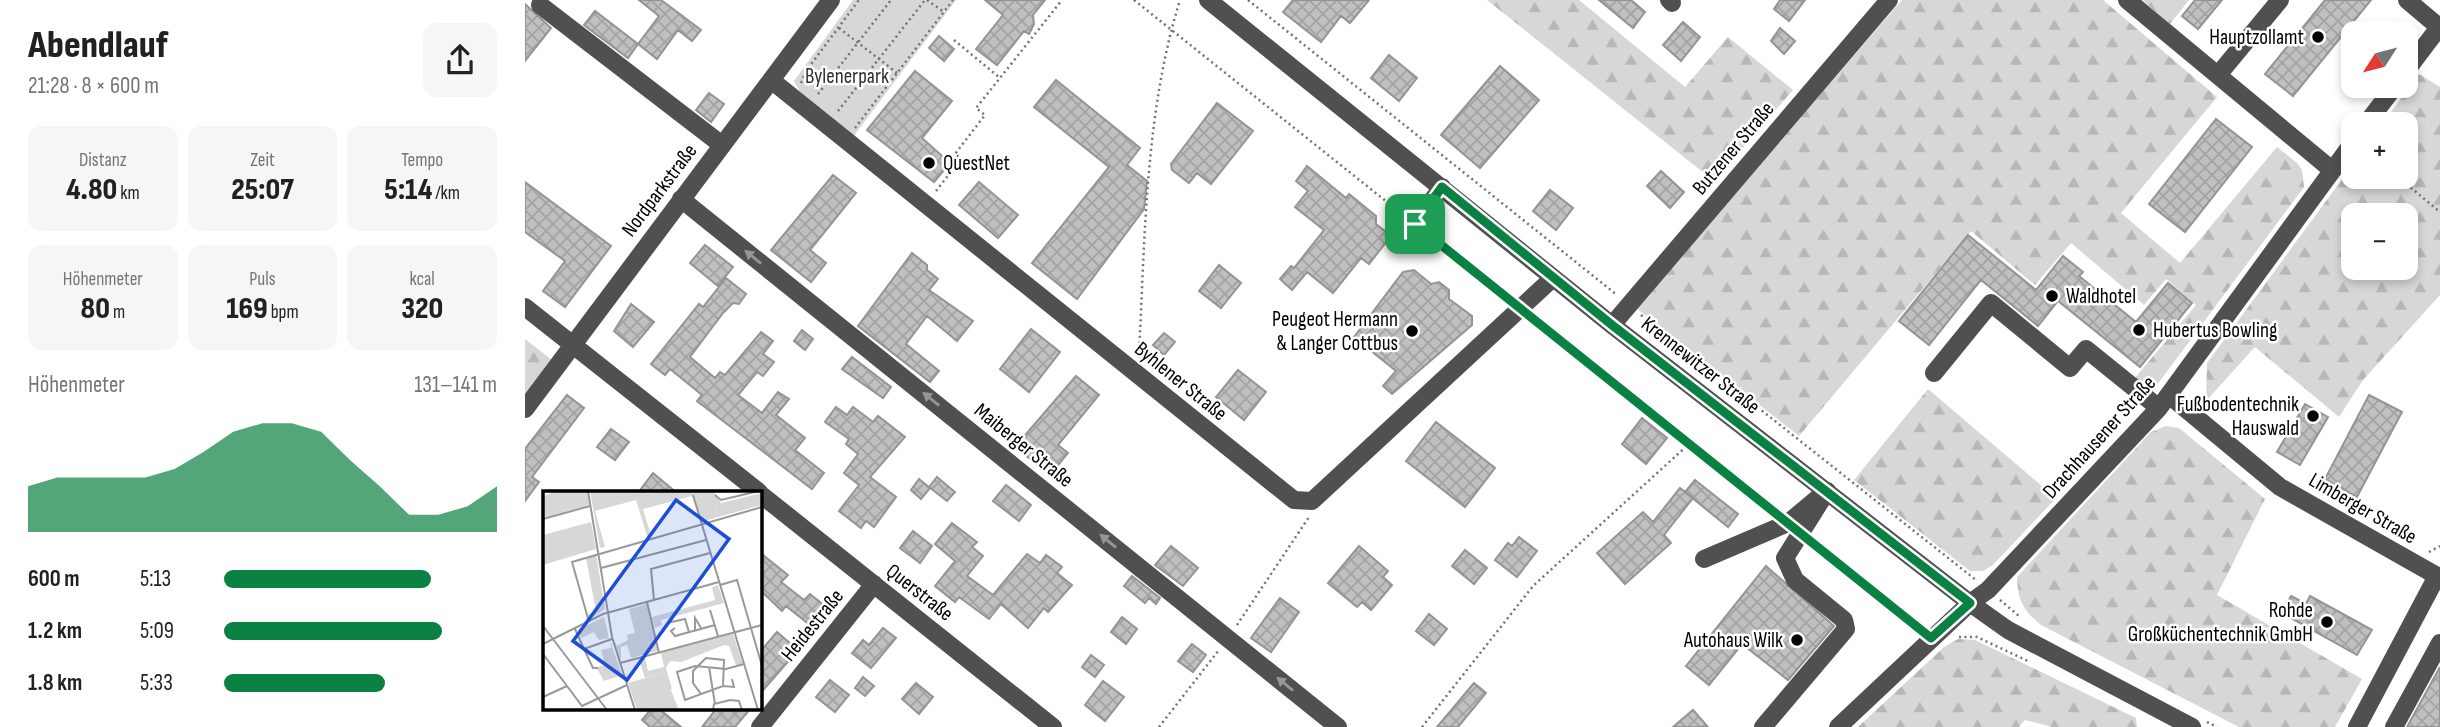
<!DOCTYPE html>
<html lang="de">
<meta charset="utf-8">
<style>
:root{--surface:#fff;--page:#f6f6f6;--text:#202124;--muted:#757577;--accent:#0b8043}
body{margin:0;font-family:"Sofia Sans Condensed",sans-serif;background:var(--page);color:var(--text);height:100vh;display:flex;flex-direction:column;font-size:26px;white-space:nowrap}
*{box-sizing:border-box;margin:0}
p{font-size:23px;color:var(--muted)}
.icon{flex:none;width:38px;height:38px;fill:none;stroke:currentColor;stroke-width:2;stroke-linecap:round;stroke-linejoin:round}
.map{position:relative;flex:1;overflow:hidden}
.side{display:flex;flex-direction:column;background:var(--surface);width:525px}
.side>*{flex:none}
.needle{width:46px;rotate:234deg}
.controls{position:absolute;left:1816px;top:21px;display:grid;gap:14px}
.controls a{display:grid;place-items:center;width:77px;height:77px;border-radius:14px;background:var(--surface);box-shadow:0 4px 10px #0003;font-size:35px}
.pin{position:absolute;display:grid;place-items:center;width:60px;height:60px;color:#fff;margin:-30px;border-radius:14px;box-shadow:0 4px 10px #0006}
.round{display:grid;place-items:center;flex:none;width:74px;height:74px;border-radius:14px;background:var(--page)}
.head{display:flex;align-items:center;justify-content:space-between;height:119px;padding:0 28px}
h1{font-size:38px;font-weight:800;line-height:52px}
.stats{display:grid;grid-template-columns:repeat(3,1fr);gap:10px;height:119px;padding:7px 28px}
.stats div{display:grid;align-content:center;border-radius:14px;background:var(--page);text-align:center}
.stats b{font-size:30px;font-weight:800}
.stats small{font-size:19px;font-weight:400}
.stats p{font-size:19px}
.chart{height:196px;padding:14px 28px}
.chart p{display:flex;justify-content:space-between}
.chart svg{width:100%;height:126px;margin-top:7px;fill:var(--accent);opacity:.7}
ul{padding:0 28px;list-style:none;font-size:23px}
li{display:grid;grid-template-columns:112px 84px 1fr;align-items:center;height:52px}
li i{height:18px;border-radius:9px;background:var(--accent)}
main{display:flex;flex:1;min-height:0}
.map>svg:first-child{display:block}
</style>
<main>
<section class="side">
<div class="head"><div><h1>Abendlauf</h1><p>21:28 · 8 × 600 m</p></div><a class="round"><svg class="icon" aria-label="share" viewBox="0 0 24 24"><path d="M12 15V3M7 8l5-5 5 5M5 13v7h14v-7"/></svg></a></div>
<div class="stats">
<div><p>Distanz</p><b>4.80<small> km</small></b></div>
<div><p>Zeit</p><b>25:07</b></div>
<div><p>Tempo</p><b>5:14<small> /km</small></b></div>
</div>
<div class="stats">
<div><p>Höhenmeter</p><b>80<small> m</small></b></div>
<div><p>Puls</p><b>169<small> bpm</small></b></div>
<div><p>kcal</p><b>320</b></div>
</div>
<div class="chart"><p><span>Höhenmeter</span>131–141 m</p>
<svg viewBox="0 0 160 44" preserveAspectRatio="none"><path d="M0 44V28L10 25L20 25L30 25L40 25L50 22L60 16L70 9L80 6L90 6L100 9L110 19L120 28L130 38L140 38L150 35L160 28V44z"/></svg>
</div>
<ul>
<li><b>600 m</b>5:13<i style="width:76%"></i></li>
<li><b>1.2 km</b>5:09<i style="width:80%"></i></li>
<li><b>1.8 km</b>5:33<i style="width:59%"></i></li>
</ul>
</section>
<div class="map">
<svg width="1915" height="727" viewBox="0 0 1915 727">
<defs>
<pattern id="forest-firs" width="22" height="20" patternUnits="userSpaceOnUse" patternTransform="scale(1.75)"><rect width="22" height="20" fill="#d7d7d7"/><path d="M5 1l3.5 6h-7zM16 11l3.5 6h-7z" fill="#b7b7b7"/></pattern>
<pattern id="building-cross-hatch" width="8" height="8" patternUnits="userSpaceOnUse" patternTransform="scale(1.75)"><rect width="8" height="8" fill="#c0c0c0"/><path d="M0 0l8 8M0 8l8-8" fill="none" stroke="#a3a3a3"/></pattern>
</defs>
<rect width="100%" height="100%" fill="#fff"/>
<path fill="url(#forest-firs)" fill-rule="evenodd" d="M962 0H1054L1160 87 1203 37 1268 90 1189 181Z
M1377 0H1578L1692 97 1596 213 1655 263 1752 147 1772 163 1777 170 1779 187 1626 393 1609 379 1671 305 1641 279 1619 305 1546 243 1510 285 1446 231 1274 436 1110 307Z
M1617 0H1664L1645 24Z
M1894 74 1915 87V295L1838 380 1814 417 1730 347 1681 401 1682 363 1829 163V177H1881V124H1857ZM1829 215H1881V268H1829Z
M0 339 28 361 0 397Z
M1403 389 1531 498 1468 565 1458 571H1445L1329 480Z
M1641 426 1654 428 1740 499 1692 595 1837 679 1810 727H1714L1516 625C1498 610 1493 601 1492 577L1626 432Z
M1433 639 1450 640 1611 718 1612 727H1527L1500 720 1494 727H1333L1419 647Z"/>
<path fill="#d7d7d7" d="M328 0H431L328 137 277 95 269 81Z"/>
<path fill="url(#building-cross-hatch)" stroke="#949494" stroke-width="2" d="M114 0H136L176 30 167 41 153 30 132 59 113 44 103 58 59 25 70 11 113 44 134 16Z
M460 0H520L508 15 509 24 504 34 499 31 472 65 451 49 478 15Z
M768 0H844L825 23 816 16 796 42 758 12Z
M1074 0H1106L1120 12 1108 28Z
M1255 0H1280L1264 21 1249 9Z
M1670 0H1697L1673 29 1657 16Z
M1800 0H1846L1768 96 1740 74Z
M0 4 26 28 0 61Z
M1158 22 1175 37 1156 61 1138 45Z
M1255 28 1270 41 1259 54 1246 41Z
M414 36 429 49 419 61 404 48Z
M864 55 892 78 874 101 846 78Z
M975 66 1014 100 955 168 916 135Z
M390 71 427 101 397 138 425 163 409 182 342 130Z
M531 80 615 148 602 165 622 181 619 209 552 299 507 263 584 167 509 107Z
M184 93 199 104 186 122 171 110Z
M692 103 728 131 686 184 672 173 664 183 647 170 646 164Z
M1691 119 1727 147 1660 232 1624 204Z
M782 166 821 198 824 194 851 216V224L866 236 844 264 836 258 808 293 782 272 767 290 755 279 766 266 769 268 799 230 770 207 783 191 771 181Z
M1136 171 1159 192 1145 208 1122 186Z
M308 175 331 193 285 250 301 263 286 282 246 250Z
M0 182 86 246 40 307 18 291 40 261 0 232Z
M454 182 493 215 473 238 434 205Z
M1025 190 1048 208 1031 230 1008 211Z
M1443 235 1511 290 1538 256 1558 272 1554 276 1611 322 1643 283 1667 303 1615 367 1533 301 1513 326 1456 280 1404 345 1374 321Z
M180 245 208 267 193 286 165 263Z
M387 253 402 265V270L413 279 404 290 448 321 432 341 402 316 381 344 414 371 405 382 333 326Z
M694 265 716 283 696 308 674 291Z
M889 270 906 284 914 282 924 290V299L947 316V325L867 394 858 386 871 371 829 337 878 272Z
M201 278 221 294 214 304 208 303 198 313 165 357 190 378 195 372 200 375 236 332 248 341 238 354 249 362 238 376 232 372 213 395 237 413 253 392 264 399 251 415 280 438 270 450 299 473 287 489 172 401 177 395 145 369 140 375 126 364 174 304 178 307Z
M106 304 129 322 108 347 89 331Z
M506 329 535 352 504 392 475 369Z
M277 330 288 339 280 350 269 341Z
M639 333 650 342 639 355 628 345Z
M327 357 366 387 358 398 317 369Z
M713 370 741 392 719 420 691 397Z
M551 376 574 395 533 445 543 453 525 475 490 447Z
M42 395 59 408 7 477 14 482 0 501V449Z
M1844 395 1877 412 1832 497 1800 479Z
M1780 404 1803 417 1775 465 1752 452Z
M311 407 322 415 328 407 348 422 353 416 380 437 345 477 371 497 349 527 341 521 336 528 314 511 334 485 319 473 333 454 321 444 324 439 300 422Z
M1117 418 1142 438 1121 464 1097 444Z
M911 422 970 468 940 507 881 461Z
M86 429 104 442 90 460 72 447Z
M128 473 152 493H113Z
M412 477 430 492 422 501 404 487Z
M394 479 405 488 396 499 386 490Z
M1170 480 1213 514 1203 527 1160 492Z
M481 485 506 505 494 521 468 501Z
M1155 488 1168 498 1139 535 1146 543 1100 584 1072 553 1118 512 1128 522Z
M427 523 452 542 447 547 458 556 442 576 468 595 502 554 515 563 521 555 537 567 532 573 547 585 523 612 519 608 503 628 476 604 464 619 434 597 430 602 410 586 430 561 410 544Z
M388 531 407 546 395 563 375 548Z
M994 537 1012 551 992 577 970 560 983 543 987 546Z
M646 546 673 568 658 586 630 565Z
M834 546 863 571 858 577 867 585 846 610 837 602 832 607 803 583Z
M940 550 962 568 949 584 927 566Z
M234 552 263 575 256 582 279 600 285 594 305 610 290 629 261 606 257 611 234 589Z
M1241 566 1309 626 1263 680 1217 644 1184 685 1161 666Z
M607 576 635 598 631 604 624 598 620 603 599 586Z
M1766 596 1781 604 1785 596 1847 630 1832 655 1757 613Z
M755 598 774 612 746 652 726 638Z
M904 614 922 629 909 645 891 631Z
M597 617 612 629 601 644 586 632Z
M358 628 371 638 346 668 327 653 338 640 344 645Z
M252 632 273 650 234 695V653Z
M667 644 681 655 668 672 653 661Z
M566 655 579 665 570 677 557 667Z
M1915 667V727H1882Z
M338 677 349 686 340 696 330 688Z
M305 680 324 695 310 712 291 697Z
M578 681 599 697 580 721 560 705Z
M391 683 408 697 394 714 377 699Z
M949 683 961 693 933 727H912Z
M127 708H133L156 727H125L117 720Z
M192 708H226L210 727H177Z
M1168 710 1183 727H1148Z"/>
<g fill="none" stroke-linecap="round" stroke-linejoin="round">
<path stroke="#727272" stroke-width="2.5" stroke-dasharray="2 3.5" stroke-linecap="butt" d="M402 0 419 12
M609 0 877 214
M723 0 1092 295
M314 28 372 73
M429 40 475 78 537 0
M276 83 281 71 334 0
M293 94 366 0
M313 111 400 0
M330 128 428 0
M1873 177 1915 212
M411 191 436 159 430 154 460 115 451 108 475 78
M902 234 981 297
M1116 315 1451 580
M1009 319 1249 512
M614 354C620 238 620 112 655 0
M1290 544 1394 628
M1904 552 1915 546
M1475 600 1494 616
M712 625 784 517
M1434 637H1452L1505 662
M1682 722 1692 727
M634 727 694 650
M897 727 1008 586 1164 444"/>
<path stroke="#505050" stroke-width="18" d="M683 0 1087 325 1445 603 1483 630 1667 727
M1144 0 1147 3
M1602 0 1807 170
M1882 0 1914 27
M15 5 197 145
M1881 71 1915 26
M1693 75 1755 0
M246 80 769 500 787 501 1028 278
M1841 124 1870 86
M156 199 813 727
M890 224 917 187
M0 307 234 492
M1087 325 1364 0
M1409 373 1466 303 1545 368 1561 349 1634 408
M1644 395 1755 487 1912 576 1832 727
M0 409 306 0
M234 493 528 727
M1179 559 1263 523 1293 498
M235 727 349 584
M1238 727 1321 629 1319 620 1270 580 1260 558 1302 491
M1313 727 1445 603 1463 590 1634 408 1829 141
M1869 727 1915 643"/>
</g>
<defs><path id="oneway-solid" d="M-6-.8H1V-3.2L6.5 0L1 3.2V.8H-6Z" transform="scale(1.75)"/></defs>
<g fill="#969696">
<use href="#oneway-solid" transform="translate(228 257) rotate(-141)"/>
<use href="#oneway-solid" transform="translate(406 399) rotate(-141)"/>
<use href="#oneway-solid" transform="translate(583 541) rotate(-141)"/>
<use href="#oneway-solid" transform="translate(760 684) rotate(-141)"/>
</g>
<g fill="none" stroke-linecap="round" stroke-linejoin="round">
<defs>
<path id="route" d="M917 187 1087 325 1445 603 1406 638 890 224Z"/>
</defs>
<use href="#route" stroke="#fff" stroke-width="14"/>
<use href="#route" stroke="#0b8043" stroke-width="9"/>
</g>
<g fill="#000" stroke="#fff" stroke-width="2.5">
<circle cx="1793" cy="37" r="7"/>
<circle cx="404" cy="163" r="7"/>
<circle cx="1527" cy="296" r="7"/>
<circle cx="1614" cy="330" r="7"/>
<circle cx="887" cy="331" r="7"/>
<circle cx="1788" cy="416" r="7"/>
<circle cx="1802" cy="622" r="7"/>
<circle cx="1272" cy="640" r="7"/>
</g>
<g text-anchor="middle" stroke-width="5" stroke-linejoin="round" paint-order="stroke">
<g font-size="21" fill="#000" stroke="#fff" text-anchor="end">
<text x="1779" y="44">Hauptzollamt</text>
<text x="418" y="170" text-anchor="start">QuestNet</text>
<text x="1541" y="303" text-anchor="start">Waldhotel</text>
<text x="873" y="326">Peugeot Hermann<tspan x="873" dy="24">&amp; Langer Cottbus</tspan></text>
<text x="1628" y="337" text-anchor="start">Hubertus Bowling</text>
<text x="1774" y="411">Fußbodentechnik<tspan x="1774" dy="24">Hauswald</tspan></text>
<text x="1788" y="617">Rohde<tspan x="1788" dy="24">Großküchentechnik GmbH</tspan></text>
<text x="1258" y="647">Autohaus Wilk</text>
</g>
<g font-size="21" fill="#2e2e2e" stroke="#fff">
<text x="322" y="83">Bylenerpark</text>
</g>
<g font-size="21" fill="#000" stroke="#fff">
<text transform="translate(1208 148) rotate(-50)" y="7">Butzener Straße</text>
<text transform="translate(134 190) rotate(-53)" y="7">Nordparkstraße</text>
<text transform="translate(1176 365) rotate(38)" y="7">Krennewitzer Straße</text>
<text transform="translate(656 381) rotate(39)" y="7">Byhlener Straße</text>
<text transform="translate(1574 437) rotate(-48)" y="7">Drachhausener Straße</text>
<text transform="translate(499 445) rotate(39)" y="7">Maiberger Straße</text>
<text transform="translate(1838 508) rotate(30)" y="7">Limberger Straße</text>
<text transform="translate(395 592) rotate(38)" y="7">Querstraße</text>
<text transform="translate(287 625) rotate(-51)" y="7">Heidestraße</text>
</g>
</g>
<g transform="translate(18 491)">
<rect width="219" height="219" fill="#fff"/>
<path d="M219 2V14L175 26 172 16 178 12Z" fill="#d7d7d7"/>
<path d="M14 0H45L46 14 0 27V5ZM47 0H170L178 12 172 16 175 26 158 31 149 5 100 18 108 45H104L93 9 52 20 62 56 57 57ZM48 31 53 58 0 74V44ZM53 63 62 118 47 128 44 124 53 120 43 67ZM175 94 181 112 118 129 119 134 112 137 109 126 172 109 169 96ZM104 113 115 160 88 167 84 154 78 156V170L70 147 74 155 85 149 84 144 92 142 86 118ZM61 126 66 147 56 149 51 141 38 147 36 138ZM190 143 200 173 193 174 186 155 181 154 138 171 127 170 123 177 129 198 126 199 121 182 102 187 96 168 102 167 105 180 121 176 118 162ZM67 150 79 184 61 190 53 176 62 174 58 159 68 157Z" fill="#d7d7d7"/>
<path d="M121 182 136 219H94L85 192Z" fill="#d7d7d7"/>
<path fill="none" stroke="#999" stroke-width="2" d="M45 0 69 146 92 219M150 4 215 219M172 4 178 9 216 0M0 28 47 15M58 77 163 49M177 94 194 89 219 175M111 109 108 78 167 62M104 111 116 162M167 119 175 145M46 131 29 71 219 16M124 132 142 128 146 141M0 135 64 219M132 137 128 140 132 145 172 134M32 138 41 158 69 148M152 139V127L158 137M0 153 60 123 176 91M41 158 50 177H55M0 163 39 215 84 194M77 172 219 134M166 176 172 213M189 188 191 196 180 195 142 209 134 181 152 175 183 178 201 173M158 203 150 192V180L163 167 181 169 180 195M0 206 24 195M170 219 171 213 187 209 196 210 199 219"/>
<path fill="#1d4ed8" fill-opacity="0.15" stroke="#1d4ed8" stroke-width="3.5" d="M133 9 186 48 84 189 30 150Z"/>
<rect width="219" height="219" fill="none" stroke="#000" stroke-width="3.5"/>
</g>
</svg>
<div class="controls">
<a><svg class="needle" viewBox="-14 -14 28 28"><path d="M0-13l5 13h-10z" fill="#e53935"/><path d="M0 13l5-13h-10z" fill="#757577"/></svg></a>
<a>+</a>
<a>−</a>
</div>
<div class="pin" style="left:890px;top:224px;background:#1e9e55"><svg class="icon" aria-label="arrive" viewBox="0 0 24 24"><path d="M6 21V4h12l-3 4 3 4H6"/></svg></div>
</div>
</main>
